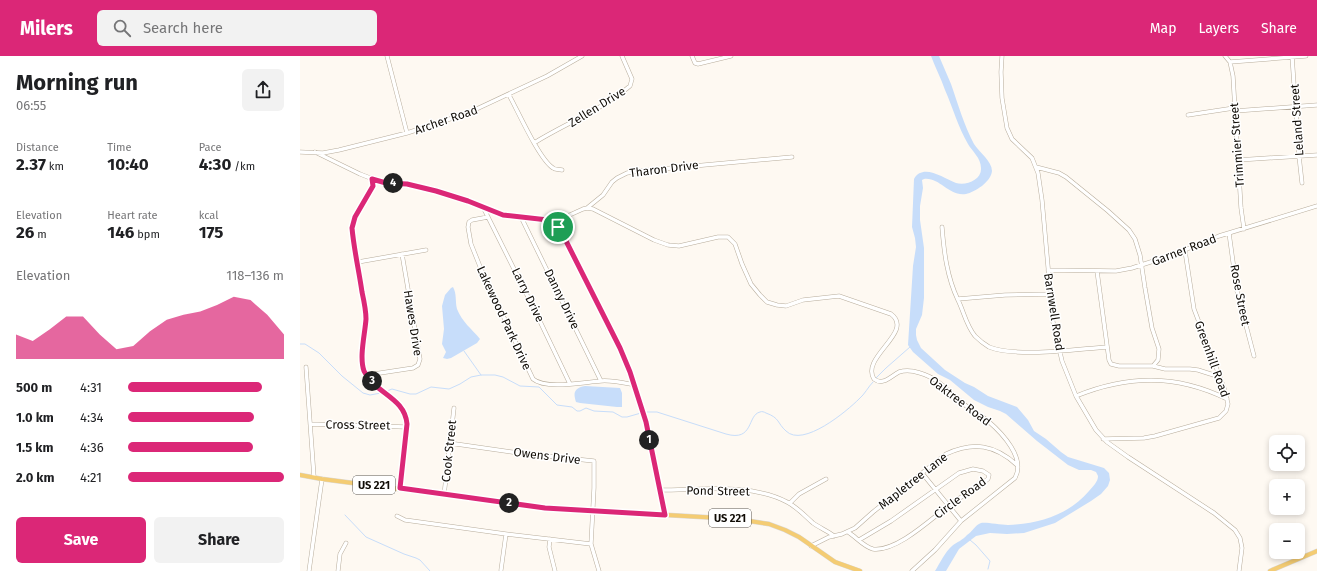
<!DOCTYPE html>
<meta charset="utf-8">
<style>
:root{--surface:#fff;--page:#f2f2f2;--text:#202124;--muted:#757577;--accent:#db2777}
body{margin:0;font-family:"Fira Sans",sans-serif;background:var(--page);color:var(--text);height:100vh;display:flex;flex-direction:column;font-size:15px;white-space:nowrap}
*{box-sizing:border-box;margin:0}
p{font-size:13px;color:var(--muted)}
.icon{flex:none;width:22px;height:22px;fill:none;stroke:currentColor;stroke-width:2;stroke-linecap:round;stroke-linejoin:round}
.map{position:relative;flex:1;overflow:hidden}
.sheet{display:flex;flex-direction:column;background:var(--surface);width:300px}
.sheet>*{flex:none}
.tools{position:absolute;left:969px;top:379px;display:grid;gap:8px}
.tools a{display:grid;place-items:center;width:36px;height:36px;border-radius:6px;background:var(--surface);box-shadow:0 2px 6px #0003;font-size:20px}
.pin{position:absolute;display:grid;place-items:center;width:34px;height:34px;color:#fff;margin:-17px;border:2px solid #fff;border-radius:50%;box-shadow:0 1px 4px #0007}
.km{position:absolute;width:20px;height:20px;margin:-10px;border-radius:50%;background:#222;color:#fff;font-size:11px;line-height:20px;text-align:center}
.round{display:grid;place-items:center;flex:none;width:42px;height:42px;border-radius:6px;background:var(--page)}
.head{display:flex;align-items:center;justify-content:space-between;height:68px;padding:0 16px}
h1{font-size:22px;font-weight:700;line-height:30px}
.metrics{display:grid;grid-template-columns:repeat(3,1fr);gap:6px;height:68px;padding:4px 16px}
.metrics div{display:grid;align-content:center}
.metrics b{font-size:17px;font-weight:700}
.metrics small{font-size:11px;font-weight:400}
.metrics p{font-size:11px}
.chart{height:112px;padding:8px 16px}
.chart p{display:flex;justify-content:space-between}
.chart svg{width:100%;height:72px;margin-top:4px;fill:var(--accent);opacity:.7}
.action{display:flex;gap:8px;margin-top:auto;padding:8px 16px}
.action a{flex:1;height:46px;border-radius:6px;background:var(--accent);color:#fff;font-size:16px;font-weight:700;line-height:46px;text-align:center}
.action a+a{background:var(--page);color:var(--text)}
ul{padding:0 16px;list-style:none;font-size:13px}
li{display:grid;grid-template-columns:64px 48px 1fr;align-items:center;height:30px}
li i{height:10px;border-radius:5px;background:var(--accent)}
header{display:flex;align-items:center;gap:24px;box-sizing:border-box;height:56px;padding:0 20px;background:var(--accent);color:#fff}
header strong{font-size:19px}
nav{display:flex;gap:22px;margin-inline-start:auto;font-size:14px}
.search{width:280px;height:36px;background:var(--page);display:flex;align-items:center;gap:10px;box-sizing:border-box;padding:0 14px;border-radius:6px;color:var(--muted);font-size:15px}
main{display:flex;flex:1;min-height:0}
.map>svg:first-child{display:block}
</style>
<header>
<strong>Milers</strong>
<div class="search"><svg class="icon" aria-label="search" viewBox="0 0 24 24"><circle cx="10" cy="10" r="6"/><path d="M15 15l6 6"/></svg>Search here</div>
<nav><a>Map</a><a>Layers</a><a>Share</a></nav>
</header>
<main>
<section class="sheet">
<div class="head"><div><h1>Morning run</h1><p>06:55</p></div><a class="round"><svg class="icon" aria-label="share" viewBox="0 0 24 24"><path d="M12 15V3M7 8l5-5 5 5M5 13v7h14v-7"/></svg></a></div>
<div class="metrics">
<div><p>Distance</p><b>2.37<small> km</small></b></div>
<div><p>Time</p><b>10:40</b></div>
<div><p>Pace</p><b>4:30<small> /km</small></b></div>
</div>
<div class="metrics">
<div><p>Elevation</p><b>26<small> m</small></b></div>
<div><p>Heart rate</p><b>146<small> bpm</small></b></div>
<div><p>kcal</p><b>175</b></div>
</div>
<div class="chart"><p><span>Elevation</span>118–136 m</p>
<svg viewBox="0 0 160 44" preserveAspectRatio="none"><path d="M0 44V29L10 33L20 26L30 18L40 18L50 29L60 38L70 36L80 27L90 20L100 17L110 15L120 11L130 6L140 8L150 17L160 29V44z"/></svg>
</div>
<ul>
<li><b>500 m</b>4:31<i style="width:86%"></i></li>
<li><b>1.0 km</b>4:34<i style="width:81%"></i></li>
<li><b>1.5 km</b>4:36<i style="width:80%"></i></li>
<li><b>2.0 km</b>4:21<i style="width:100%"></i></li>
</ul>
<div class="action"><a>Save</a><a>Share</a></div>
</section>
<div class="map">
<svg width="1017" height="515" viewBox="0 0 1017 515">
<rect width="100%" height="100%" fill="#fef9f2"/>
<path fill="#c7ddfa" d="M631 0H639C643 9 647 19 651 28 658 48 664 69 674 88 679 96 692 105 692 115 691 126 675 136 666 138 649 141 640 121 624 123L622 124 623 132 620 150V164L624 192V242L622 259 616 273V279L617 284 621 292 645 314 665 327 674 331 688 340 717 351 728 364 734 375 746 383 761 396 768 401 804 412 809 417 810 424 808 430 801 438 791 445 755 467 724 477 707 478 690 477 676 480 659 493 646 515H635C640 507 645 496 652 490 657 486 663 484 667 479 672 476 675 469 681 467 686 466 700 469 708 469 738 468 769 459 789 435 793 430 798 426 798 420L796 416 791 414H779L768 409 737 385 706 358 700 355 688 351 674 344 650 324 638 318 613 296 608 289 613 210 616 191 615 182 612 171 614 123C623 107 643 122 656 127 666 130 682 124 681 112 681 102 672 95 668 88 658 71 653 52 645 34 641 22 635 11 631 0Z
M153 231C157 238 155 245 157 253 162 266 172 273 180 283L177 287 151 302 147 303 143 302 146 296 142 288 144 273 142 250 145 239 151 232Z
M285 330 320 332 322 337V351H317L280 347 276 346C273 337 274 332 285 330Z"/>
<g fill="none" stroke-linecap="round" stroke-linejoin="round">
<path stroke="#c7ddfa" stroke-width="1" d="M0 288H5L19 297 42 320 63 337 70 339 81 337
M164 295 181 319
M576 322 586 312 610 291
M87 335 92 333 110 338H116L131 331 149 333 160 328 171 321 181 319H195L203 321 220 330 239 331 257 349 272 351 277 355H280L286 352 294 355 313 356 322 361H327L341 357
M346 356H357L426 378C454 386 447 359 460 356 462 355 464 356 466 357 480 362 477 367 486 375 503 392 547 355 559 343 565 338 568 331 573 326
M45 459 66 481 104 498 116 502 120 504 130 515
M670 484 676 489 690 505 688 513"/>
<defs>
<path id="minor" d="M87 0 107 77
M392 0 395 7 398 8 431 0
M702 0 701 16 702 42 707 72 712 83 732 102 738 117 742 144 753 266 762 305 776 340 796 374 807 386 828 401 914 457 935 474 940 482 942 492 939 515
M925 0 930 6 933 20 941 152 944 173
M992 0 999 100 1002 127
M930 6 1006 0
M209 39C218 55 239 103 253 112 255 114 259 113 262 114
M935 55 1017 49
M888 59 934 52
M234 87C266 67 300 55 330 30L332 23 322 0
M0 96 23 97 39 94 107 77 168 57 247 20 282 0
M15 96 60 118 78 125 94 128H107L136 135 168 145 203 159 248 164 258 171 264 181 320 292 335 329 346 366 365 459
M938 104 1017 99
M736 111 759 117 766 121 808 155 829 174 835 183 840 199 845 232 852 272 859 293 858 304 853 310
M72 123 73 130 55 161 52 173C54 195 59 217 63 239 64 247 66 255 66 263 65 278 59 301 65 315 74 337 106 341 107 368L100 433
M183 151 236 257 270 328
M287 152 293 153 354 184 368 189 379 190 418 181H428L435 188 442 208 451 228 460 239 467 246 477 249 486 250 503 244 539 240 591 258C615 276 560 301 574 323 583 330 591 320 599 316 605 314 614 315 620 317 638 322 651 337 665 349 672 355 681 359 688 365 702 377 726 402 715 422L661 465 635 494 612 515
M188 161 172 164 169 166 168 171 171 188 181 213 233 323C246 334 284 326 301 325 312 324 324 327 335 329
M221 161 301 325
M254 168 263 162 283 153 287 152 303 139 312 126 317 122 327 117 339 115 492 101
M642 171C644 196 647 221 658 244 664 256 666 269 675 280 679 284 684 288 689 291 717 302 777 293 807 291
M929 177 937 235 954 300
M58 206 126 194
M748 214 816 215 832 212 872 199 919 180 1017 150
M797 215 809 304 811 308 819 310H853L865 313H890L898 314 920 321
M658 243 705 239 750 238
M6 311 14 421
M67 319 113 312 118 309 120 303 102 198
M776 340C828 319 876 318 927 343
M10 368 106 371
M803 383 844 382 855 380 919 362 926 355 928 348 924 332 894 253 885 195
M149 387 219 397 294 405V432L291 488 299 515
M622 417 661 465
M361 434C400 434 452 427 487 446 497 451 505 460 513 467 520 472 528 475 534 480
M144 439 154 352
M490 447 499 438 526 423
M97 460 105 464 206 478 291 488
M548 476C556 481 564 491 573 493 596 496 630 464 647 451 660 441 675 433 688 423L689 419 683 415 673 413 659 417 591 465 559 484
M250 483 249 491 255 515
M511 490 529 481 542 478 555 472 573 456 646 398C674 385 695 389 717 409
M201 514 206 478
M9 515 22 423
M38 515 40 498 46 487"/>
<path id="major" d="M0 419 22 423 245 452 437 463 469 468 485 474 499 481 535 506 560 515
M970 515 1017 495"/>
</defs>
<use href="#minor" stroke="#b8ad9c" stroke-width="4.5"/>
<use href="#major" stroke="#d9d8d7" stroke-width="5"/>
<use href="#minor" stroke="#fff" stroke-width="3.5"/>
<use href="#major" stroke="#f4cc73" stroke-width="4"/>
</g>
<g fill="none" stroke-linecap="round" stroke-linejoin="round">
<defs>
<path id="route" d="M72 123 86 127 107 128 136 135 168 145 203 159 248 164 258 171 264 181 320 292 330 316 346 366 365 459 245 452 100 432 107 368C105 341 74 337 64 315 59 301 65 278 66 263 66 254 64 245 62 236 59 215 54 194 52 172L55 161 73 130Z"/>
</defs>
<use href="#route" stroke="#fff" stroke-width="8"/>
<use href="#route" stroke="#db2777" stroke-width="5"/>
</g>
<g text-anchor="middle" stroke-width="3" stroke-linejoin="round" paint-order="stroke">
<g fill="#fff" stroke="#585551" stroke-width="1">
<rect x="53" y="420" width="42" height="18" rx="3"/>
<rect x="409" y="453" width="42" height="18" rx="3"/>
</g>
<g font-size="11" font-weight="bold" fill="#100c06">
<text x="74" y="433">US 221</text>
<text x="430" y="466">US 221</text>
</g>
<g font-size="12" fill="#100c06" stroke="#fff">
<text transform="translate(297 51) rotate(-32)" y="4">Zellen Drive</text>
<text transform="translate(146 64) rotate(-19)" y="4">Archer Road</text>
<text transform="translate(997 64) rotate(-94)" y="4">Leland Street</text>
<text transform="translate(937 89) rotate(-94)" y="4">Trimmier Street</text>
<text transform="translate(364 113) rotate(-7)" y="4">Tharon Drive</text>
<text transform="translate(884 194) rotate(-21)" y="4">Garner Road</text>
<text transform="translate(228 239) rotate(64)" y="4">Larry Drive</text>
<text transform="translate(940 239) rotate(79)" y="4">Rose Street</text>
<text transform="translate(262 243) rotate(64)" y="4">Danny Drive</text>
<text transform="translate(754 256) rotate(81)" y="4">Barnwell Road</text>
<text transform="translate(204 262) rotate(65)" y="4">Lakewood Park Drive</text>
<text transform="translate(113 267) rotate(81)" y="4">Hawes Drive</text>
<text transform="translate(912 303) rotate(70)" y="4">Greenhill Road</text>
<text transform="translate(660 345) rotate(37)" y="4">Oaktree Road</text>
<text transform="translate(58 369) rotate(1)" y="4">Cross Street</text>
<text transform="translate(149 395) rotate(-84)" y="4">Cook Street</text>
<text transform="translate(247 400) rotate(7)" y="4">Owens Drive</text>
<text transform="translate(613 425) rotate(-38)" y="4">Mapletree Lane</text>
<text transform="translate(418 435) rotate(1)" y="4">Pond Street</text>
<text transform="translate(660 442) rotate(-36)" y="4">Circle Road</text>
</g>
</g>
</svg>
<div class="tools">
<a><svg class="icon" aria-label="locate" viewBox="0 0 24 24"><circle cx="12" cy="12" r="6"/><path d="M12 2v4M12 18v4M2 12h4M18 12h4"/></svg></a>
<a>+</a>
<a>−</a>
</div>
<div class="pin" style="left:258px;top:171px;background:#1e9e55"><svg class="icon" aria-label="arrive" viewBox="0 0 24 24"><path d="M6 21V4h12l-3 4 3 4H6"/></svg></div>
<b class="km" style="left:349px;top:384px">1</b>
<b class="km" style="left:209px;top:447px">2</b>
<b class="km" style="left:72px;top:325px">3</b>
<b class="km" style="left:93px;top:127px">4</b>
</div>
</main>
